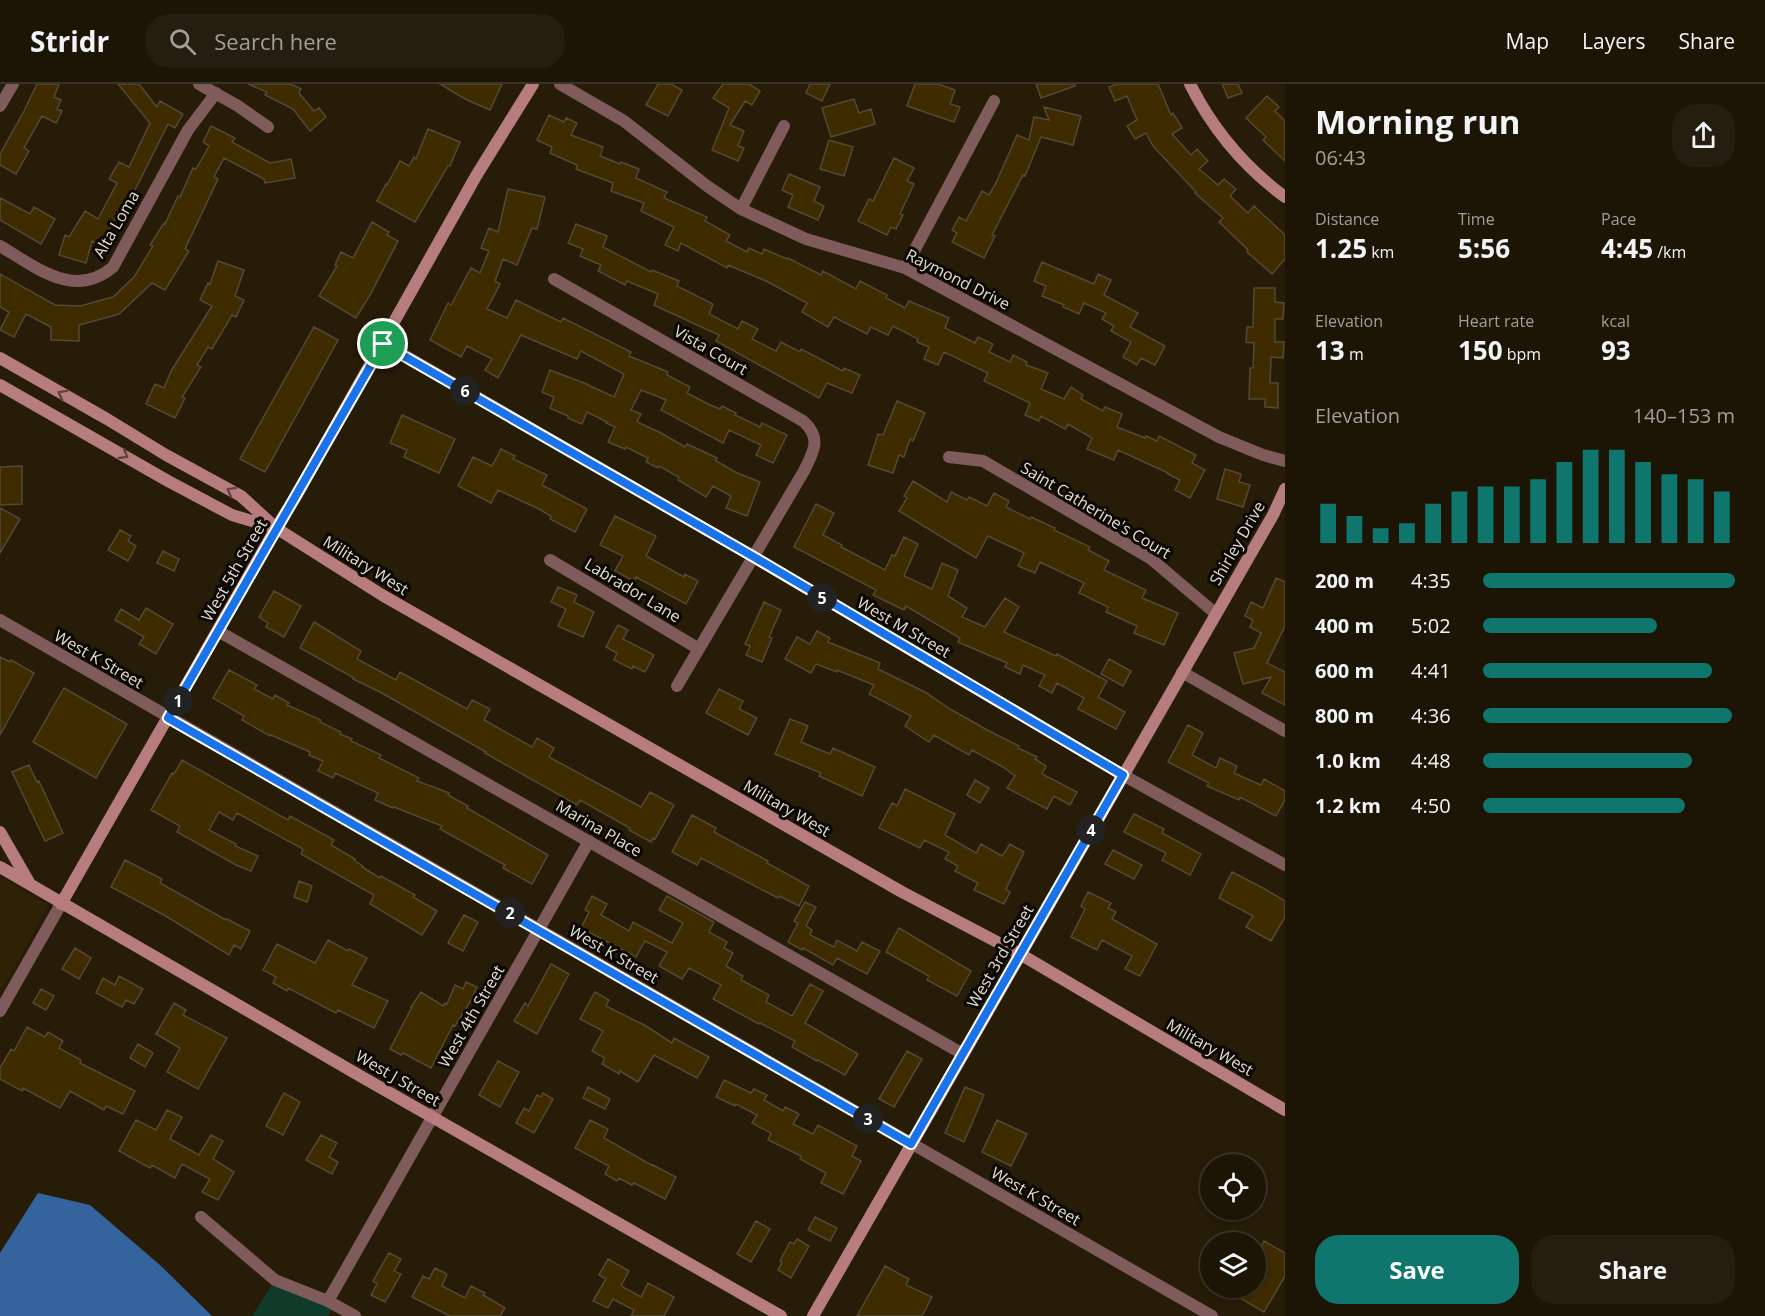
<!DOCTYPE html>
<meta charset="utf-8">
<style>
:root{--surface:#1c1506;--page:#251e10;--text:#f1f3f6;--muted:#a09f9b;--line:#3a3428;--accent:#0f766e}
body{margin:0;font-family:"Open Sans",sans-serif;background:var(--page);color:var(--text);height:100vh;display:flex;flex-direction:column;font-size:22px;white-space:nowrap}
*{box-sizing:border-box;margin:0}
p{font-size:20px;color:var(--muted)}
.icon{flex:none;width:33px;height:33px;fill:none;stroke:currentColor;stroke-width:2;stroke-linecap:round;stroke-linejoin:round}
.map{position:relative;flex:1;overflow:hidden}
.panel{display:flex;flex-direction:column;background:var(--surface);width:480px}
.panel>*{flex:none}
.controls{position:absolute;left:1200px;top:1070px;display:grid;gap:12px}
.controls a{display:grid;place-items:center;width:66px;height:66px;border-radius:50%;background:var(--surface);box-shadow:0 3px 9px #0003,0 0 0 2px var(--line);font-size:30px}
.pin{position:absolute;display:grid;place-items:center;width:51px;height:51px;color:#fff;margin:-26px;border:3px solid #fff;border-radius:50%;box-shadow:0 2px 6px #0007}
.km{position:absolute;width:30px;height:30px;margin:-15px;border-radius:50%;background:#222;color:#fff;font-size:16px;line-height:30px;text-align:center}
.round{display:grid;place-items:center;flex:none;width:63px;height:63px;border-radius:24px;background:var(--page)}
.headline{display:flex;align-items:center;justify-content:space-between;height:102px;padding:0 30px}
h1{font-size:33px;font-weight:700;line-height:45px}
.stats{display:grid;grid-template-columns:repeat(3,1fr);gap:9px;height:102px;padding:6px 30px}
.stats div{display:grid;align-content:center}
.stats b{font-size:26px;font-weight:700}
.stats small{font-size:16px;font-weight:400}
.stats p{font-size:16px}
.chart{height:168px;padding:12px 30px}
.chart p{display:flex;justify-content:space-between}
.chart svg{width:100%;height:108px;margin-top:6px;stroke:var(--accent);stroke-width:6}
.primary-button{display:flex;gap:12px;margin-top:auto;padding:12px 30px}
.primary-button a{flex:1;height:69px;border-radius:24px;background:var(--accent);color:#fff;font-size:24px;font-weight:700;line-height:69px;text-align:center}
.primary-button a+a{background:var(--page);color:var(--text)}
ul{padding:0 30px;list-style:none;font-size:20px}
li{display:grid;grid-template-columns:96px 72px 1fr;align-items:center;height:45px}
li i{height:15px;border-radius:8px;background:var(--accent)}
header{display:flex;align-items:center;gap:36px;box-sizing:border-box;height:84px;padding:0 30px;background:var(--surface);border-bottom:2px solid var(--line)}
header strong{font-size:28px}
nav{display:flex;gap:33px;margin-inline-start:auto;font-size:21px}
.search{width:420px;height:54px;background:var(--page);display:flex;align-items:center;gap:15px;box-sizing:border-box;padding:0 21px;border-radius:24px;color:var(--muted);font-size:22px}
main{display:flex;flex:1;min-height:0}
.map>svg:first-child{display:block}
</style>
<header>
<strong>Stridr</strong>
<div class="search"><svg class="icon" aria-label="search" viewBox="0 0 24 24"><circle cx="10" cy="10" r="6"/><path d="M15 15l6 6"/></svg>Search here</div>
<nav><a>Map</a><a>Layers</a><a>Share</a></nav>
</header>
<main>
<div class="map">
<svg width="1285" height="1232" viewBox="0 0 1285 1232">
<rect width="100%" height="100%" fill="#261c08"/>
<path fill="#2e2106" d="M0 793 49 821 3 904 0 903Z"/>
<path fill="#103b2a" d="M275 1196 335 1220 328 1232H252Z"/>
<path fill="#35639e" d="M38 1109 90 1121 160 1181 212 1232H0V1169Z"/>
<path fill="#3e2b00" stroke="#534934" stroke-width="1.5" d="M37 0H59L54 13 61 16 57 25 62 27 56 39 42 32 24 64 29 67 16 90 0 81V70L24 27Z
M118 0H139L157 23 160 17 183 30 175 44 168 40 134 108 131 106 100 162 92 157 86 179 59 171 65 151 69 153 85 127 98 135 117 99 109 95 119 78 129 83 150 39Z
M248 0H291L301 5 299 9 314 27 319 24 326 33 310 47 293 25 265 11 267 8Z
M440 0H502L490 26 465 15Z
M658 0H671L682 6 668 32 646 21Z
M723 0H749L760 7 752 21 745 17 730 41 744 47 738 62 744 64 738 77 712 66 729 24 713 14Z
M810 0H830L822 17 806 9Z
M915 0H938L955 6 950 20 960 23 954 38 907 22Z
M1036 0H1075V2L1041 14Z
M1117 0H1158L1171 31 1173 29 1182 44 1172 50 1191 71 1197 65 1208 77 1199 85 1218 101 1224 95 1236 105 1230 112 1248 129 1254 122 1285 151V175L1272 190 1247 168 1248 166 1219 138 1223 134 1195 109 1196 108 1153 62 1146 49 1135 55 1127 42 1137 36 1127 12 1115 17 1109 3Z
M1222 0H1238L1242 9 1228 14Z
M1267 12 1279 23 1275 27 1285 37V77L1263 56 1266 53 1246 34Z
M854 15 859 29 871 25 875 40 831 53 822 24Z
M1044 23 1081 32 1073 61 1041 53 1025 92 1023 91 992 151 995 152 984 174 952 158 957 149 952 146 959 133 966 137 982 107 989 111 996 99 1017 51 1029 56 1034 33 1049 36Z
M549 31 564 38 566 34 577 39 571 51 603 63 600 72 620 80 621 78 639 85 636 94 667 108 664 114 707 133 705 137 730 151 726 157 747 168 749 164 762 170 764 165 787 175 788 174 821 191 823 187 856 205 860 197 887 211 886 214 905 224 909 217 949 234 945 244 975 259 978 253 993 260 989 268 1010 278 1013 271 1027 278 1026 281 1048 289 1041 305 1064 315 1071 303 1083 311 1081 315 1103 327 1105 323 1122 330 1117 343 1145 354 1146 352 1157 357 1159 352 1196 371 1192 379 1205 386 1190 414 1175 406 1180 396 1168 390V389L1118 366 1114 376 1087 365 1092 354 1068 340 1065 345 1041 332 1039 337 1025 331 1030 319 984 297 988 289 944 268 938 281 924 275 929 263 917 258 918 255 893 242 888 251 871 243 867 250 834 233 828 243 802 228 807 219 766 197 728 181 727 184 681 159 678 167 665 161 674 143 641 127 644 119 611 107 613 99 576 85 577 81 550 69 552 63 537 56Z
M211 42 235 54 232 58 270 79 291 75 295 94 265 99 264 95 224 74 214 93 218 95 185 165 189 167 165 206 152 199 119 230 79 241V257L51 256V243L26 230 14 253 0 246 9 228 0 223V190L55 221 80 222 113 213 134 193 153 162 150 161 164 139 165 140 178 112 180 113 193 84 196 85 209 62 203 58Z
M428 45 460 58 450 82H448L415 138 377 117 386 100 387 101 400 77 409 82 414 73 416 75Z
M829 56 853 63 844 92 820 85Z
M894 74 914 84 907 97 914 100 900 130 903 131 896 145 891 143 887 151 858 137 869 115 873 117Z
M789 90 820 103 814 117 824 122 818 136 788 123 793 111 782 106Z
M508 105 545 113 537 145 532 144 517 181 503 175 495 197 500 200 487 225 507 234 516 216 561 238 563 234 631 268 629 272 668 288 667 291 690 303 687 309 708 320 720 325 722 322 736 329 735 331 760 343 762 339 787 351 773 379 756 371 761 361 729 346 723 359 661 326 666 316 641 306 631 326 641 330 637 338 661 349 685 363 687 360 717 374 716 377 737 389 760 398 747 432 726 424 731 412 713 402 706 413 678 396 679 393 659 382 658 384 646 378 648 374 626 363 625 365 608 358 615 343 606 339 607 338 587 328 582 340 568 334V332L550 324 554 313 542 308 550 286 584 299 614 313 624 290 581 267 577 275 521 251 498 294 485 286 492 275 467 262 461 273 430 256 448 219 451 221 471 184 480 189 489 167 481 164 489 144 498 148Z
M0 114 30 130 34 123 55 135 41 160 0 136Z
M372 138 389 148 387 151 398 157 370 211 356 234 319 212 337 182 335 181 341 168 353 174Z
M576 140 607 152 603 163 651 188 652 186 679 197 677 202 713 220 709 230 738 245 742 237 758 245 752 255 776 267 781 258 800 268 801 265 843 287 844 284 860 291 852 309 827 299 819 314 716 257 719 251 654 221 658 210 627 197 625 201 598 187 601 181 580 172 583 165 568 159Z
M218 177 244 186 235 212 244 216 236 233 232 231 212 265 208 263 197 281 201 283 182 313 185 314 175 334 146 320 155 300 164 304 171 287 212 222 200 216 208 199 210 200Z
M1042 178 1094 200 1098 190 1111 196 1104 211 1138 229 1130 243 1165 262 1155 281 1141 274 1137 281 1123 273 1131 258 1111 247 1114 242 1102 235 1106 229 1084 219 1079 230 1063 223 1064 221 1042 212 1046 202 1034 197Z
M1254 204H1275V218L1284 219 1283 235H1275V258H1284L1283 274 1271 273 1270 299H1278V324L1265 323V315H1249L1250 284H1253L1254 259 1246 258 1247 243H1253Z
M314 243 338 256 265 388 240 375Z
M897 317 925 329 913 357 910 355 904 373 899 371 893 389 868 381 878 350 883 351Z
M402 331 455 355 439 389 404 373 407 366 390 359Z
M501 365 515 372 513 375 547 391 542 401 587 425 575 448 550 435 551 432 539 425 498 406 491 419 458 402 473 373 492 382Z
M22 382V420L0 421V383Z
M1225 385 1241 390 1239 398 1250 401 1243 423 1217 415Z
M913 397 947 418 951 408 967 416 969 413 987 422 994 409 1009 417 1006 423 1030 435 1031 433 1055 444 1054 446 1090 463 1088 466 1109 477 1104 486 1146 506 1142 514 1178 529 1164 561 1134 549 1137 542 1106 528 1108 523 1079 509 1084 499 1040 478 1035 489 1018 482 1024 469 988 452 976 474 899 427 907 414 904 412Z
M816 420 834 429 823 451 842 461 841 463 885 486 892 471 895 472 904 453 918 460 904 492 932 505 942 479 958 486 948 512 967 524 962 533 985 543 1005 514 1019 523 1004 548 1056 572 1057 570 1107 597 1098 613 1125 628 1116 645 1078 625 1084 614 1057 599 1052 609 1039 602 1045 591 1023 581 1020 590 1005 583 1007 579 958 558 960 554 906 522 904 526 873 511 876 506 794 463Z
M0 424 20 435 0 469Z
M615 432 656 452 646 472 684 493 685 490 698 497 686 520 636 493 634 497 615 487 623 472 600 461Z
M120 446 131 452 128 457 136 462 128 477 108 466Z
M163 467 179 475 174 487 157 479Z
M1276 494 1285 498V542L1267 579 1285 588V621L1262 609 1271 593 1243 600 1234 569 1254 564 1261 549 1250 543 1253 536 1245 532 1251 518 1263 524Z
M558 503 577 511 574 518 594 528 583 553 558 542 566 525 551 518Z
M274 507 301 522 284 553 266 543 268 539 259 533Z
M764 518 781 526 769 553 772 554 762 578 746 571 750 562 745 560Z
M146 524 173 540 156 570 139 560 144 553 115 536 121 525 139 536Z
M314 538 361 567 357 575 396 596 400 588 467 625 472 616 490 625 484 636 532 663 537 654 554 664 549 673 641 723 650 708 674 721 655 755 653 754 651 758 629 746 630 744 580 716 577 721 485 669 486 668 380 608 353 595 354 594 300 564Z
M618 541 628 546 623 555 654 571 645 588 633 582 632 585 614 576 617 569 606 563Z
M817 547 830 554 828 558 880 579 878 585 925 608 950 625 989 647 1019 662 1018 664 1037 673 1035 675 1046 682 1042 690 1077 708 1070 721 1054 712 1047 725 1007 704 1015 692 1003 683 972 666 969 671 934 651 929 658 905 642 911 632 869 610 874 601 837 586V588L816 580 811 589 785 575 797 553 810 560Z
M0 573 10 578 11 576 34 589 0 651Z
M1109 575 1131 587 1123 602 1101 590Z
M229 586 257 601 254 605 273 615 275 611 289 619 287 621 321 636 320 638 341 648 340 650 352 655 351 657 381 671 379 674 419 694 417 697 449 709 448 711 468 722 467 724 548 771 532 800 503 784 505 781 440 745 442 742 394 723 393 724 375 716 378 709 335 689 333 694 318 687 323 677 309 671 310 668 271 651 270 652 242 636 244 632 213 614Z
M64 604 127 640 96 694 33 658Z
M719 605 743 617 739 625 757 634 748 651 706 629Z
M790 635 808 642 801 658 830 670 833 664 875 683 862 712 819 692 821 689 775 670Z
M1188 641 1203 649 1192 671 1216 684 1220 674 1237 682 1234 689 1261 701 1264 695 1285 707V716L1276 732 1240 713 1239 716 1207 702 1209 699 1168 678Z
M182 676 288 736 290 732 334 756 331 761 355 775 354 776 363 782 362 783 380 794 381 792 415 811 413 813 437 827 422 851 370 820 374 811 301 770 303 765 237 729 233 736 219 728 209 746 236 760 235 762 258 772 251 787 236 781 177 748 180 742 151 726 172 689 174 690Z
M29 681 37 698 39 697 63 749 45 757 12 688Z
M975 696 989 704 980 719 967 711Z
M905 705 955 730 945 751 976 769 981 760 1002 772 1010 760 1024 768 1006 805 1010 808 1004 820 974 806 978 799 955 787 958 782 945 775 949 768 924 756 920 764 879 744 892 719 897 722Z
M1134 730 1164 745 1162 749 1201 770 1190 791 1162 776 1166 769 1124 748Z
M692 731 716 744 714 748 768 777 767 779 809 802 799 822 779 812 778 814 701 774 697 781 672 768Z
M1113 766 1142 781 1134 795 1105 780Z
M125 776 162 795 160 799 226 836 227 835 250 847 241 865 234 861 229 871 164 831 111 803Z
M1232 788 1263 804 1285 817V833L1271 857 1246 843 1253 832 1219 814Z
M299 797 312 802 307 818 294 813Z
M1088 808 1111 819 1108 824 1116 828 1112 835 1157 860 1140 892 1125 885 1132 872 1102 856 1097 866 1071 853 1085 825 1081 822Z
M592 812 607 820 601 831 629 847 633 838 672 859 683 839 659 826 667 812 714 838 709 848 727 858 724 864 733 869 726 882 743 892 741 896 769 911 766 918 792 932 810 900 823 907 805 939 858 970 845 991 818 976 817 977 792 963 795 957 760 939 759 940 713 915 721 901 689 884 682 895 659 882 667 868 645 857 636 873 581 844 589 828 585 826Z
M805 818 816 823 806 842 812 846 810 851 834 863 837 856 857 867 862 858 880 867 867 890 837 874 833 881 803 864 802 866 788 858 798 839 794 837Z
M464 831 478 838 463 867 448 859Z
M899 844 971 887 957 912 927 896 929 892 886 868Z
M328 856 348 867 349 865 367 874 352 901 388 917 374 944 338 926 336 929 288 904 287 907 273 899 276 893 263 886 277 860 315 879Z
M75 864 91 874 79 895 62 885Z
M551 880 569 890 537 950 514 937 525 919 528 922Z
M119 892 143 905 134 920 126 916 122 923 96 909 103 894 115 901Z
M466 898 477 903 470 918 455 942 453 941 431 984 403 969 401 971 390 965 412 923H411L421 908 443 922 445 919 447 920 455 901 463 905Z
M41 905 54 912 46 926 33 919Z
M595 908 609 916 606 922 646 942 672 959 674 954 709 973 697 994 654 971 638 998 620 987 619 990 602 980 605 974 592 967 603 947 580 935Z
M174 919 186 926 183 931 227 954 198 1005 167 988 180 964 156 950Z
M27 943 45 953 48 948 63 957 59 964 81 976 80 979 135 1007 123 1030 106 1022 104 1026 70 1007 60 1024 23 1004 22 1007 0 995V984L11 965 14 967Z
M138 960 153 969 145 983 130 974Z
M907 967 922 975 894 1023 879 1015Z
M498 977 519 988 500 1023 479 1011Z
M724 996 751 1009 754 1005 767 1011 764 1016 783 1027 785 1023 799 1030 793 1040 813 1050 818 1041 857 1062 852 1072 861 1077 843 1110 821 1099 826 1089 800 1075 801 1072 768 1056 771 1049 752 1039 757 1031 736 1020 735 1022 716 1013Z
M588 1003 610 1015 605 1025 583 1014Z
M965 1003 984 1011 964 1058 945 1049Z
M284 1009 300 1018 283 1051 266 1042Z
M543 1009 553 1015 534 1049 516 1039 524 1024 529 1027 537 1011 541 1013Z
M167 1026 182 1033 170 1055 199 1071 211 1051 223 1057 213 1075 234 1088 218 1116 202 1108 210 1095 182 1080 175 1094 152 1081 150 1084 119 1067 136 1036 156 1046Z
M590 1036 608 1045 604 1054 653 1082V1081L676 1093 665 1115 634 1099 632 1101 619 1094 617 1097 605 1090 609 1082 575 1064Z
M997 1036 1027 1050 1011 1082 982 1068Z
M321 1051 337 1059 329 1073 338 1078 332 1090 306 1076Z
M815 1133 837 1144 830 1157 808 1146Z
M756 1137 770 1145 751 1178 737 1170Z
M797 1155 809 1162 791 1194 778 1186 782 1178 780 1177 790 1158 794 1160Z
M1264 1157 1285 1169V1192L1264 1228 1238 1213 1244 1203H1256V1173Z
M389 1169 401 1175 394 1187 401 1190 385 1218 371 1211 377 1200 373 1197Z
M608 1175 629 1187 621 1202 641 1213 648 1199 674 1213 664 1232H631L634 1226 613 1215 608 1224 593 1217 606 1195 599 1191Z
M885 1182 909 1195 906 1201 932 1213 922 1232H857Z
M435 1184 447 1190 442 1202 465 1214 471 1202 485 1209 483 1211 505 1224 500 1232H450L412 1213 423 1192 429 1195Z"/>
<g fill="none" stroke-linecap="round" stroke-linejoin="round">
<path stroke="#7f5b5b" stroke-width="12" d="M199 0 238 22 268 43
M560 0 624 37 707 102 741 125 806 155 905 184 1219 353 1263 371 1285 377
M0 22 13 0
M741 125 784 42
M0 162C36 183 74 216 113 183L188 46 216 9
M905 184 994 17
M554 195 803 337C822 354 814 367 804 387L677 602
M383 259 754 473 1123 691 1285 781
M949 373 983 377 1150 474 1215 529
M550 476 699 565
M0 536 1212 1232
M218 547 963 970
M1182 588 1285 647
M0 927 61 820
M201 1133 275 1196 328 1217 355 1232
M328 1217 589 757"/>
<path stroke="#b77d7e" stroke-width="12" d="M1190 0C1213 46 1243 82 1285 113
M0 274 107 335 166 371 241 412 276 444 382 511 902 808 1020 870 1285 1026
M0 301 168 397 232 431 272 443
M0 748 30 800
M0 783 362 993 781 1232
M61 820 276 444 295 414 476 92 533 0
M813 1232 1273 431 1285 405"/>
</g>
<defs><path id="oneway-chevron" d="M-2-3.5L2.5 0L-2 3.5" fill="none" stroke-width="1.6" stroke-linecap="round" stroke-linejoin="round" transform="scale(1.5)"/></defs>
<g stroke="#614240">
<use href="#oneway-chevron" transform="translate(62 310) rotate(-151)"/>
<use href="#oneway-chevron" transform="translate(124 371) rotate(30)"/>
<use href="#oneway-chevron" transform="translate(231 407) rotate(-151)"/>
</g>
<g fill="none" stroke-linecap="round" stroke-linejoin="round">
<defs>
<path id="route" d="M383 260 754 473 1123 691 911 1060 168 634Z"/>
</defs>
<use href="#route" stroke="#fff" stroke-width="12"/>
<use href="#route" stroke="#1a73e8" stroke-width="8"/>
</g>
<g text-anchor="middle" stroke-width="6" stroke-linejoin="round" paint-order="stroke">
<g font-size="16" fill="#e3ddd1" stroke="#0b0702">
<text transform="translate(116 140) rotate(-60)" y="6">Alta Loma</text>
<text transform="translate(958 195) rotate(27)" y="6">Raymond Drive</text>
<text transform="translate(711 266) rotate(30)" y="6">Vista Court</text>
<text transform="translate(1096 426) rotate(31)" y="6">Saint Catherine's Court</text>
<text transform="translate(1237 459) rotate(-60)" y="6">Shirley Drive</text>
<text transform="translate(366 481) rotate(32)" y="6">Military West</text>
<text transform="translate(234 486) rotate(-60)" y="6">West 5th Street</text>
<text transform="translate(633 506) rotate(31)" y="6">Labrador Lane</text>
<text transform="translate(904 543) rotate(30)" y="6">West M Street</text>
<text transform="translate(99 575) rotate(30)" y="6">West K Street</text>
<text transform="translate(787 724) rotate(30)" y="6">Military West</text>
<text transform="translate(599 744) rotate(30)" y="6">Marina Place</text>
<text transform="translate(614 870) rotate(30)" y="6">West K Street</text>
<text transform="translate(1000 872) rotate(-60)" y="6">West 3rd Street</text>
<text transform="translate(471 932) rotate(-60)" y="6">West 4th Street</text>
<text transform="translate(1210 963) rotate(30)" y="6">Military West</text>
<text transform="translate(398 994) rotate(30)" y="6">West J Street</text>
<text transform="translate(1036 1112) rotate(30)" y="6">West K Street</text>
</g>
</g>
</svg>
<div class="controls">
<a><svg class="icon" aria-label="locate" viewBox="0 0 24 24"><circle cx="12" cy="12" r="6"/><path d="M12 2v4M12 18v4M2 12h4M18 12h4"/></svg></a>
<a><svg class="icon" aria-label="layers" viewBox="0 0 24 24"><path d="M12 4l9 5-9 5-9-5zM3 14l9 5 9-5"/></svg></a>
</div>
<div class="pin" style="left:383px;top:260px;background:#1e9e55"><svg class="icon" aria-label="arrive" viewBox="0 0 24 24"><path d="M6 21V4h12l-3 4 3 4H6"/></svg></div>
<b class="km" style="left:178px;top:617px">1</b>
<b class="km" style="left:510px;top:829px">2</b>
<b class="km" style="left:868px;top:1035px">3</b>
<b class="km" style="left:1091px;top:746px">4</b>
<b class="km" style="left:822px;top:514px">5</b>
<b class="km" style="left:465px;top:307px">6</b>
</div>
<section class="panel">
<div class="headline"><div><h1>Morning run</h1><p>06:43</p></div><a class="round"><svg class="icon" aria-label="share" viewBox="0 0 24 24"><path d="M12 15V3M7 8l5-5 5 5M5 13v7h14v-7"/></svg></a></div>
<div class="stats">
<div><p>Distance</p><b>1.25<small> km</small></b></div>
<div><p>Time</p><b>5:56</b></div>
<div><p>Pace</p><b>4:45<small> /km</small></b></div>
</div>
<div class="stats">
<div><p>Elevation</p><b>13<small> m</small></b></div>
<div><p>Heart rate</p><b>150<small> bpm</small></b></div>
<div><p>kcal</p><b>93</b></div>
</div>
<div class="chart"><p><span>Elevation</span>140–153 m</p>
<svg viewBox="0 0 160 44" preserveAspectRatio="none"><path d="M5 44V28M15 44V33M25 44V38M35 44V36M45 44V28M55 44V23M65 44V21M75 44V21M85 44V18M95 44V11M105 44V6M115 44V6M125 44V11M135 44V16M145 44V18M155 44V23"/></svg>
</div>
<ul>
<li><b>200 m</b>4:35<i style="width:100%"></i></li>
<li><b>400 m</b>5:02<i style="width:69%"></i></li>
<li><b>600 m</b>4:41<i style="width:91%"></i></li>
<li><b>800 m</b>4:36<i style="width:99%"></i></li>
<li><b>1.0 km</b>4:48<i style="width:83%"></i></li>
<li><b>1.2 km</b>4:50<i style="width:80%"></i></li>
</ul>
<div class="primary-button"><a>Save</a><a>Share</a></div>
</section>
</main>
